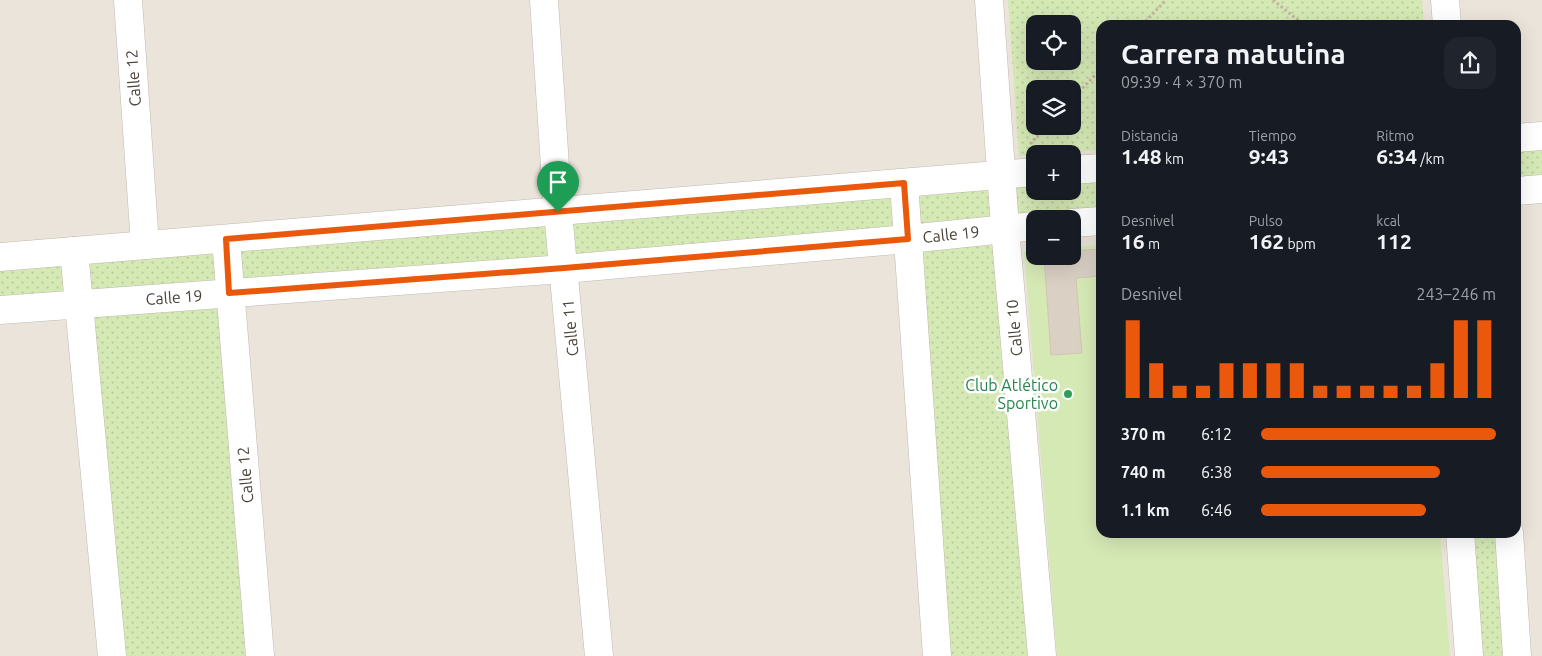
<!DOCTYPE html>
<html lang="es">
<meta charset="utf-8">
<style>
:root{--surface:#171b24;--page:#20242c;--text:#f1f3f6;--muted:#9ea1a6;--accent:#ea580c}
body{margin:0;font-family:Ubuntu,sans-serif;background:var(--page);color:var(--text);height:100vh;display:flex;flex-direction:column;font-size:19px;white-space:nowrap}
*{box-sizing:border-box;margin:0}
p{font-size:16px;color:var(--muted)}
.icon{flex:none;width:28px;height:28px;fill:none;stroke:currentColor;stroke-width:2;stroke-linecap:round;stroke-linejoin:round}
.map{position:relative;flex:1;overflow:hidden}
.side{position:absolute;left:1096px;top:20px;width:425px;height:518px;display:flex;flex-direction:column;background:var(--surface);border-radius:15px;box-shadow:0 5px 20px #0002}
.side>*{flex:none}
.buttons{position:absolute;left:1026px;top:15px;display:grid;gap:10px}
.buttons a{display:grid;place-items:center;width:55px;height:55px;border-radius:10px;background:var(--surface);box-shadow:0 5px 20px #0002;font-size:25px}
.pin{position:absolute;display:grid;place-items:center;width:42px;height:42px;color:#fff;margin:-51px -21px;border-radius:50% 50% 50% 0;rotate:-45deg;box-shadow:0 0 5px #0007}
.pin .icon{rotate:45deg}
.round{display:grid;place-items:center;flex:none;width:52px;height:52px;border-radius:15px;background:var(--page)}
.headline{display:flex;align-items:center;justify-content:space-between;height:85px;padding:0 25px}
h1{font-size:28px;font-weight:700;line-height:38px}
.figures{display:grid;grid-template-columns:repeat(3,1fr);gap:8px;height:85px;padding:5px 25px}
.figures div{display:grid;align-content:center}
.figures b{font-size:21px;font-weight:700}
.figures small{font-size:14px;font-weight:400}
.figures p{font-size:14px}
.chart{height:140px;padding:10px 25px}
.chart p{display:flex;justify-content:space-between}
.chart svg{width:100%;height:90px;margin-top:5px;stroke:var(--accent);stroke-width:6}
ul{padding:0 25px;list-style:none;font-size:16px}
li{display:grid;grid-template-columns:80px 60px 1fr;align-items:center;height:38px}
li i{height:12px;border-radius:6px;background:var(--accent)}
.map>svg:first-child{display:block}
</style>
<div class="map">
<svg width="1542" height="656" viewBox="0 0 1542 656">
<defs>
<pattern id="park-dots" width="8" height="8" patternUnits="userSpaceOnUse" patternTransform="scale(1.25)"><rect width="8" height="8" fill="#d5e9b5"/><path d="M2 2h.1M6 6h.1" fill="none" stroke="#b8c99c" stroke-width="1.8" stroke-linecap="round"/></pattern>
</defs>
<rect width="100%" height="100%" fill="#f6f2ec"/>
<path fill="#eae4da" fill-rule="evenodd" d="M0 0H1542V656H0ZM1035 24H1072V61H1035ZM1101 25H1516V532H1101ZM1035 89H1072V126H1035ZM1035 154H1072V191H1035ZM1035 219H1072V256H1035Z"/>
<path fill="url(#park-dots)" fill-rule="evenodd" d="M1008 0H1422L1424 25H1101V150L1019 156ZM1035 24H1072V61H1035ZM1035 89H1072V126H1035Z
M1542 140V181L1516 183V142Z
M1101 174V216L1035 219 0 301V267L1035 179V191H1072L1073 176Z
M1005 228 1042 656H937L908 239Z
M229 293 260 656H112L78 303Z
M1460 533H1509L1517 656H1469Z"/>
<path fill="#d5e9b5" d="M1101 245V532L1440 533 1450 656H1057L1024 252 1035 251V256H1072L1073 247Z"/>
<path fill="#dad0c4" stroke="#d2c5b4" d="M1101 249V276L1076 278 1082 353 1051 355 1044 256H1072V251Z"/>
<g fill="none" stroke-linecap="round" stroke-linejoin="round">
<defs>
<path id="minor" d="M128 0 145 245
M544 0 558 212 599 656
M989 0 1005 228 1042 656
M1445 0 1447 25
M904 183 937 656
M226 239 260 656
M74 251 112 656"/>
<path id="tertiary" d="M1516 138 1542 136
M1072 170 1101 168
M1516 191 1542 189
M1072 223 1101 221
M0 257 1035 172
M0 310 564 269 908 239 1035 226
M1460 532 1469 656
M1509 532 1517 656"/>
</defs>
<use href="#minor" stroke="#c2b9ae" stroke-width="29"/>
<use href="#tertiary" stroke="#c2b9ae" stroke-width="29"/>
<path stroke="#c3b49f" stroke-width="3" stroke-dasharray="2.5 2.5" stroke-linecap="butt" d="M1273 0 1304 25
M1142 25 1166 0
M1072 99 1101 69
M1030 144 1047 126"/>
<use href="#minor" stroke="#fff" stroke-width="28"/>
<use href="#tertiary" stroke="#fff" stroke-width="28"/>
</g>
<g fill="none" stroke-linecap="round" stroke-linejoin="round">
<defs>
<path id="route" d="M904 183 908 239 564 268 229 293 226 239Z"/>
</defs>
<use href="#route" stroke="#fff" stroke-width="10"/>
<use href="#route" stroke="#ea580c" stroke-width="6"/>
</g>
<circle fill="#2e9e5b" stroke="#fff" stroke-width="2" cx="1068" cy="394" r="5"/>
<g text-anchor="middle" stroke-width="5" stroke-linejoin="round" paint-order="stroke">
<g font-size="16" fill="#4a4339" stroke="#fff">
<text transform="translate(133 78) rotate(-94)" y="6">Calle 12</text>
<text transform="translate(951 234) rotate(-6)" y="6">Calle 19</text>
<text transform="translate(174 297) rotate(-4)" y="6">Calle 19</text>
<text transform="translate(570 328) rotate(-95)" y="6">Calle 11</text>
<text transform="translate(1014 328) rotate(-95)" y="6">Calle 10</text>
<text transform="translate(245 475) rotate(-95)" y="6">Calle 12</text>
</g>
<g font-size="16" fill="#27864d" stroke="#fff" text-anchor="end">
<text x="1058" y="391">Club Atlético<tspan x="1058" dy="18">Sportivo</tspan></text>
</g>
</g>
</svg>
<div class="buttons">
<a><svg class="icon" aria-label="locate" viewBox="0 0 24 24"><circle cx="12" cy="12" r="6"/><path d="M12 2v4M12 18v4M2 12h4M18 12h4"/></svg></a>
<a><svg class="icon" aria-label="layers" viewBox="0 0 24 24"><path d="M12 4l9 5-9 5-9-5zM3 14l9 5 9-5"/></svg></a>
<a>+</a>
<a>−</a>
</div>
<div class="pin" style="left:558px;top:212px;background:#1e9e55"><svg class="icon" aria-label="arrive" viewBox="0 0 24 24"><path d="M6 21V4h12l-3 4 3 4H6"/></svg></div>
<section class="side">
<div class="headline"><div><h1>Carrera matutina</h1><p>09:39 · 4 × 370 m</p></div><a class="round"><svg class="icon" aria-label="share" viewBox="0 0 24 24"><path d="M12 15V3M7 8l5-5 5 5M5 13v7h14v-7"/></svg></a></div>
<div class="figures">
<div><p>Distancia</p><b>1.48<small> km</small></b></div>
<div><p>Tiempo</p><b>9:43</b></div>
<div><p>Ritmo</p><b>6:34<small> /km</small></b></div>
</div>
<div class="figures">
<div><p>Desnivel</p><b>16<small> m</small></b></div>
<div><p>Pulso</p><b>162<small> bpm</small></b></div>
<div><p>kcal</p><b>112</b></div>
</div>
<div class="chart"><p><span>Desnivel</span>243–246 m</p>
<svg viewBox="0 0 160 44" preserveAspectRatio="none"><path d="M5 44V6M15 44V27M25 44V38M35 44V38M45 44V27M55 44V27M65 44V27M75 44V27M85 44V38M95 44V38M105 44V38M115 44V38M125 44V38M135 44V27M145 44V6M155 44V6"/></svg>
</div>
<ul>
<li><b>370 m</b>6:12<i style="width:100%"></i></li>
<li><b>740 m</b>6:38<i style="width:76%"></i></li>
<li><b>1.1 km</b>6:46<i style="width:70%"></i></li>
</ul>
</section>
</div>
